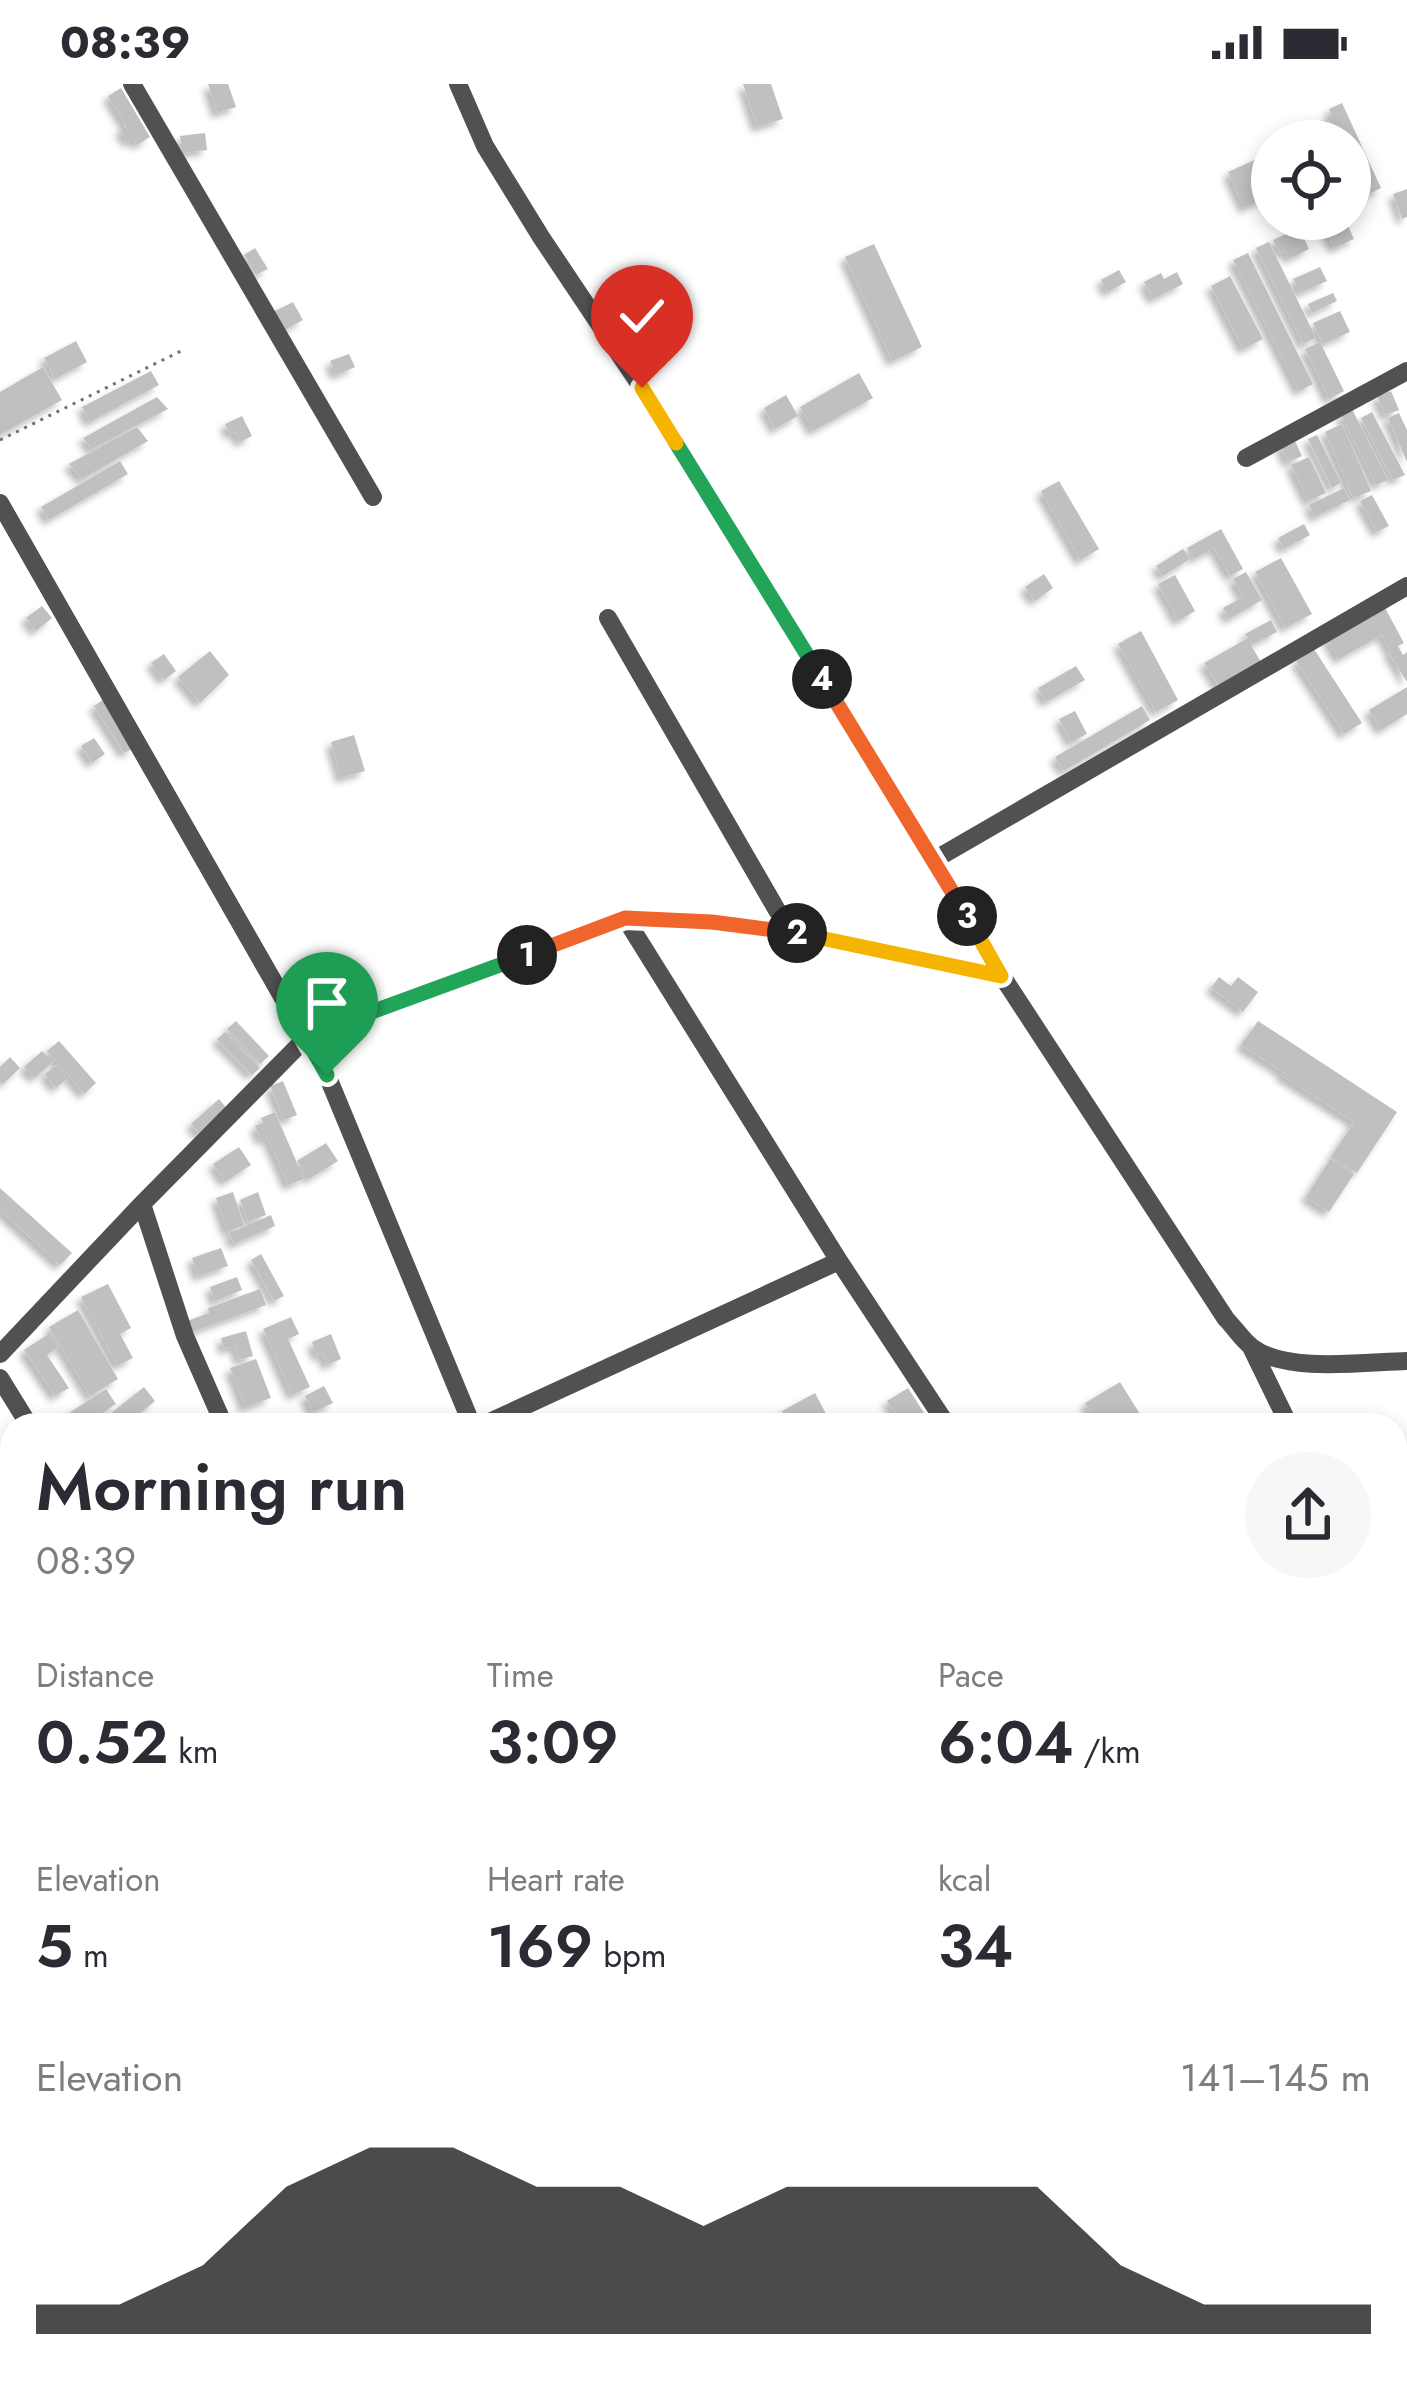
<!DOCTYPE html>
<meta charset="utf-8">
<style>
:root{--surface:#fff;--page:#f7f7f7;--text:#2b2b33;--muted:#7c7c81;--accent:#000}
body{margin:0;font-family:Jost,sans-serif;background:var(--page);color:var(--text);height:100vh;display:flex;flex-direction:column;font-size:45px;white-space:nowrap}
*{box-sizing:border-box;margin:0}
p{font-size:39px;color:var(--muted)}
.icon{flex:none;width:66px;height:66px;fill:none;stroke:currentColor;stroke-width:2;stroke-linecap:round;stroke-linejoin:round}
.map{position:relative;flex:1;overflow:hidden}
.panel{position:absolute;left:0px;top:1329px;width:1407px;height:972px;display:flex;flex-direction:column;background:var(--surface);border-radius:36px 36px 0 0;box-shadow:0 6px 18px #0003}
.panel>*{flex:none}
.controls{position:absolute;left:1251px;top:36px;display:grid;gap:24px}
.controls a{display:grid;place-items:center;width:120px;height:120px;border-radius:50%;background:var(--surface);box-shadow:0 6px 18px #0003;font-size:60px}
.pin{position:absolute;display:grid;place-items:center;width:102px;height:102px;color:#fff;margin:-123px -51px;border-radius:50% 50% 50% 0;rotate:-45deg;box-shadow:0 0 12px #0007}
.pin .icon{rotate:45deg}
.km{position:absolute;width:60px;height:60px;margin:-30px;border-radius:50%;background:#222;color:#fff;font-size:33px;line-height:60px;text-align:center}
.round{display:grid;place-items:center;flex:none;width:126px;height:126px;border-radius:63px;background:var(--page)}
.headline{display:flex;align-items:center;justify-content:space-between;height:204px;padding:0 36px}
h1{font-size:66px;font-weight:600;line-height:90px}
.figures{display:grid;grid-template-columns:repeat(3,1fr);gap:18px;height:204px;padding:12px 36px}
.figures div{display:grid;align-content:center}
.figures b{font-size:60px;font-weight:600}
.figures small{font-size:33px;font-weight:400}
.figures p{font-size:33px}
.chart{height:336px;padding:24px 36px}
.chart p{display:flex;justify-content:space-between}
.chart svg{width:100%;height:216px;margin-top:12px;fill:var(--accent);opacity:.7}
.status{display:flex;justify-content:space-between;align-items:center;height:84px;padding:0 60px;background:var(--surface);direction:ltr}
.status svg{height:33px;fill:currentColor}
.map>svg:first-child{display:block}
</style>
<div class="status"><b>08:39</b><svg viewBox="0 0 49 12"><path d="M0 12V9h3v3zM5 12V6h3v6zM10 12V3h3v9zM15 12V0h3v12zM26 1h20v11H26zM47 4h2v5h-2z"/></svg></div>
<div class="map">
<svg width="1407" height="2301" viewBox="0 0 1407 2301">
<defs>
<filter id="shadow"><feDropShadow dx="-5.5" dy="5.5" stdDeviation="3" flood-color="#0004"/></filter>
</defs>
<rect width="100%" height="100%" fill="#fff"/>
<path fill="#c0c0c0" filter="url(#shadow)" d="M208 0H228L236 23 217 29Z
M743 0H771L783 35 757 43Z
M121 4 150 53 137 61 134 55 128 58 120 46 126 42 108 12Z
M1342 19 1381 104 1369 110 1350 70V57H1338L1327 33 1332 31 1329 25Z
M205 49 207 66 182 69 180 52Z
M1272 68V89L1250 99 1251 103 1272 93V111L1244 124 1228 88Z
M1407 105V133L1402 135 1393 110Z
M1321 135H1345L1354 155 1334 164Z
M1299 144 1309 165 1289 175 1285 167 1280 169 1273 156Z
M1269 158 1316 254 1303 260 1256 164Z
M874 160 922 263 892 277 845 173Z
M255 164 268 185 256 191 244 171Z
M1248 169 1313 300 1299 307 1233 176Z
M1320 183 1327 197 1300 209 1293 195Z
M1119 186 1126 198 1108 208 1101 196Z
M1177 188 1183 200 1153 215 1144 198 1161 189 1164 195Z
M1230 192 1263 255 1243 265 1211 202Z
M1333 209 1337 217 1312 229 1308 220Z
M293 218 303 236 281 248 271 229Z
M1340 227 1350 248 1323 260 1313 239Z
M76 257 87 278 55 295 44 274Z
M1320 258 1344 307 1329 315 1305 265Z
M349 270 355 283 336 291 330 277Z
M43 283 62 316 0 351V308Z
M151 287 159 301 90 338 82 323Z
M859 289 873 314 813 347 800 323Z
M1391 307 1399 326 1385 331 1377 312Z
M786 311 798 332 775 345 764 324Z
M157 313 168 325 92 365 83 354Z
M1352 325 1388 396 1376 401 1341 331Z
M1372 328 1405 391 1393 396 1361 334Z
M1399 329 1407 346V378L1388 334Z
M242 332 252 352 240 358 235 348 230 350 225 340Z
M1342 340 1371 407 1353 414 1325 348Z
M137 343 148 357 82 395 69 380Z
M1317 351 1341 399 1332 404 1308 355Z
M1294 355 1302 372 1288 378 1280 361Z
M1309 373 1326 409 1308 417 1291 381Z
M120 377 128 390 49 436 41 423Z
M1059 397 1099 465 1080 476 1041 407Z
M1344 404 1350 416 1315 433 1309 421Z
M1372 411 1389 442 1377 448 1360 417Z
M1304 440 1310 451 1284 465 1278 454Z
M1221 445 1243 485 1230 492 1214 464 1194 475 1187 464Z
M1183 465 1190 475 1163 492 1156 482Z
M1281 474 1312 530 1285 544 1255 488Z
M1246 488 1262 516 1229 535 1223 524 1243 513 1233 495Z
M1044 490 1053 504 1035 517 1025 503Z
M1175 491 1195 527 1178 537 1158 500Z
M42 522 52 534 36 547 26 534Z
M1384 522 1404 559 1398 562 1403 571 1407 568V598L1389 569 1391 568 1382 551 1339 575 1327 554Z
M1271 536 1277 548 1251 561 1261 578 1219 603 1204 579 1248 554 1245 550Z
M1141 547 1178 616 1156 628 1118 560Z
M1314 565 1362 639 1344 650 1296 577Z
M210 567 229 591 200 619 178 593Z
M164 570 176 587 164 596 151 579Z
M1076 582 1085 596 1046 618 1038 604Z
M1407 603V630L1381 646 1369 626Z
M104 615 134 664 124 669 94 622Z
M1142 622 1150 636 1064 687 1055 673Z
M1075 627 1087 650 1071 658 1059 635Z
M354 651 365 687 341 694 331 658Z
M94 654 105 670 92 679 81 662Z
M1219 893 1231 902 1238 893 1258 908 1243 928 1211 904Z
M236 937 269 972 260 980 227 945Z
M1258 937 1397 1028 1357 1089 1331 1073 1354 1038 1281 991 1283 988 1241 961Z
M225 948 260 984 252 991 217 955Z
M59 957 96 999 84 1010 47 967Z
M42 967 53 978 35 994 24 983Z
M10 973 20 984 3 1000 0 997V983Z
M56 981 67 995 56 1004 45 990Z
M283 997 297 1031 284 1036 270 1002Z
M219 1015 228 1026 201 1051 191 1040Z
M275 1028 304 1095 288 1101 267 1053 261 1056 255 1042 263 1039 261 1034Z
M326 1059 338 1077 309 1095 297 1077Z
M239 1063 251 1081 225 1098 213 1080Z
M1330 1075 1354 1090 1329 1128 1306 1113Z
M0 1104 72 1169 60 1181 0 1126Z
M233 1108 244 1142 227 1147 216 1114Z
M258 1108 266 1131 248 1138 240 1116Z
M271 1131 275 1142 234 1160 229 1149Z
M221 1164 228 1182 198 1192 192 1174Z
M261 1170 284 1212 274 1217 251 1176Z
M237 1193 242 1206 215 1217 210 1203Z
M108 1200 131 1244 120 1250 133 1274 117 1282 81 1213Z
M260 1205 266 1221 192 1248 187 1237 209 1229 208 1224Z
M78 1226 118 1295 90 1312 49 1243Z
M291 1233 299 1250 288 1255 310 1303 292 1311 263 1245Z
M246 1247 253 1272 239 1276 235 1262 224 1265 221 1254Z
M50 1249 59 1263 47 1271 69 1304 55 1312 24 1266Z
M331 1250 341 1275 327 1281 322 1269 317 1272 312 1258Z
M256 1275 271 1314 245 1323 230 1284Z
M1120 1298 1143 1335 1133 1341H1098L1085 1319Z
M324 1302 333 1319 313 1328 305 1312Z
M144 1303 155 1317 126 1341H118L110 1330Z
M908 1304 932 1341H903L887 1317Z
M106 1305 116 1320 84 1341H73L66 1331Z
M815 1309 832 1341H790L782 1327Z
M12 1395V1420L7 1423 0 1413V1403Z
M0 1495 12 1497V1517L0 1515Z
M1407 1609V1633L1395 1639V1614Z
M1398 1808 1407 1823V1830L1395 1838V1810Z
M1402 1904 1407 1910V1944L1395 1952V1928L1401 1937 1406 1933 1395 1917V1909Z
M1407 1948V1979L1395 1987V1956Z
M1407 1981V2013L1395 1997V1989Z
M1395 2078 1407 2106V2124L1396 2128Z
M849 2289 884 2290V2301H848Z"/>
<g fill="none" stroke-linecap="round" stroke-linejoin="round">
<path stroke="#737373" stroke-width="3" stroke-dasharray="3 6" stroke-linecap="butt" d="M0 356 183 266
M215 2289 216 2301"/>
<path stroke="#515151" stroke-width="18" d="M132 0 373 413
M458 0 485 62 541 153 642 304 934 776 1002 892 1226 1235C1235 1244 1243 1257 1253 1264 1287 1289 1365 1278 1407 1277
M1246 374 1407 287
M0 419 327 991 472 1341
M608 534 789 847
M934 776 1407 502
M625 834 839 1177 947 1341
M142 1120 185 1252 224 1341
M1251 1263 1289 1341
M0 1270 142 1120 306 954 336 941 625 834 713 839 789 847 1002 892
M0 1294 29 1341
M483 1341 839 1177
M1395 1525 1407 1544
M1395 2050 1407 2073
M336 2289V2301"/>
</g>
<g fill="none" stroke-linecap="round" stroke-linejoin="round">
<defs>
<path id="split-1" d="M327 991 306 954 336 941 527 871"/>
<path id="split-2" d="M527 871 625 834 712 838 797 849"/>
<path id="split-3" d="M797 849 1001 892 967 832"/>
<path id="split-4" d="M822 595 967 832"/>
<path id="split-5" d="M676 359 822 595"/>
<path id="split-6" d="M642 304 676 359"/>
</defs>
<use href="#split-1" stroke="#fff" stroke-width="24"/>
<use href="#split-2" stroke="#fff" stroke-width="24"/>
<use href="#split-3" stroke="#fff" stroke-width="24"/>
<use href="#split-4" stroke="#fff" stroke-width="24"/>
<use href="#split-5" stroke="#fff" stroke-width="24"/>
<use href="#split-6" stroke="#fff" stroke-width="24"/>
<use href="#split-1" stroke="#22a559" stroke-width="15"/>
<use href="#split-2" stroke="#f0652b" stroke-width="15"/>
<use href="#split-3" stroke="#f5b400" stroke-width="15"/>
<use href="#split-4" stroke="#f0652b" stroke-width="15"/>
<use href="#split-5" stroke="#22a559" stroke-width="15"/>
<use href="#split-6" stroke="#f5b400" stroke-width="15"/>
</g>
</svg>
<div class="controls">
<a><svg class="icon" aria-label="locate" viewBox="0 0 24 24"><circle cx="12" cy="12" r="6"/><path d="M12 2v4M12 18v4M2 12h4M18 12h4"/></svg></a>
</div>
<div class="pin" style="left:327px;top:991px;background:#1e9e55"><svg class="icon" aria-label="arrive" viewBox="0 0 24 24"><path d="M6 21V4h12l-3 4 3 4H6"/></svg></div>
<div class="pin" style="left:642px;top:304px;background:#d93025"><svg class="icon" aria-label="check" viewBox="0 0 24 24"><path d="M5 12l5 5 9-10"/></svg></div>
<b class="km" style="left:527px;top:871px">1</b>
<b class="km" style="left:797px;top:849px">2</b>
<b class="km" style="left:967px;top:832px">3</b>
<b class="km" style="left:822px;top:595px">4</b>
<section class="panel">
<div class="headline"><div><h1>Morning run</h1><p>08:39</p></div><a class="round"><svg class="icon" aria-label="share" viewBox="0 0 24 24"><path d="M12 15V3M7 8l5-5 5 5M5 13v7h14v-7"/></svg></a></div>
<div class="figures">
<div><p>Distance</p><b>0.52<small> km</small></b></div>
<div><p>Time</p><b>3:09</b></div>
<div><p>Pace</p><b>6:04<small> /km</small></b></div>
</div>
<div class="figures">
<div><p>Elevation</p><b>5<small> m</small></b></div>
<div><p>Heart rate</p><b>169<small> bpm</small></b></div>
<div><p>kcal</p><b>34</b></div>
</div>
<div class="chart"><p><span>Elevation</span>141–145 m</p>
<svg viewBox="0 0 160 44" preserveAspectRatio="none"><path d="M0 44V38L10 38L20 30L30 14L40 6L50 6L60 14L70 14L80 22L90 14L100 14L110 14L120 14L130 30L140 38L150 38L160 38V44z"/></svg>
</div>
</section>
</div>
